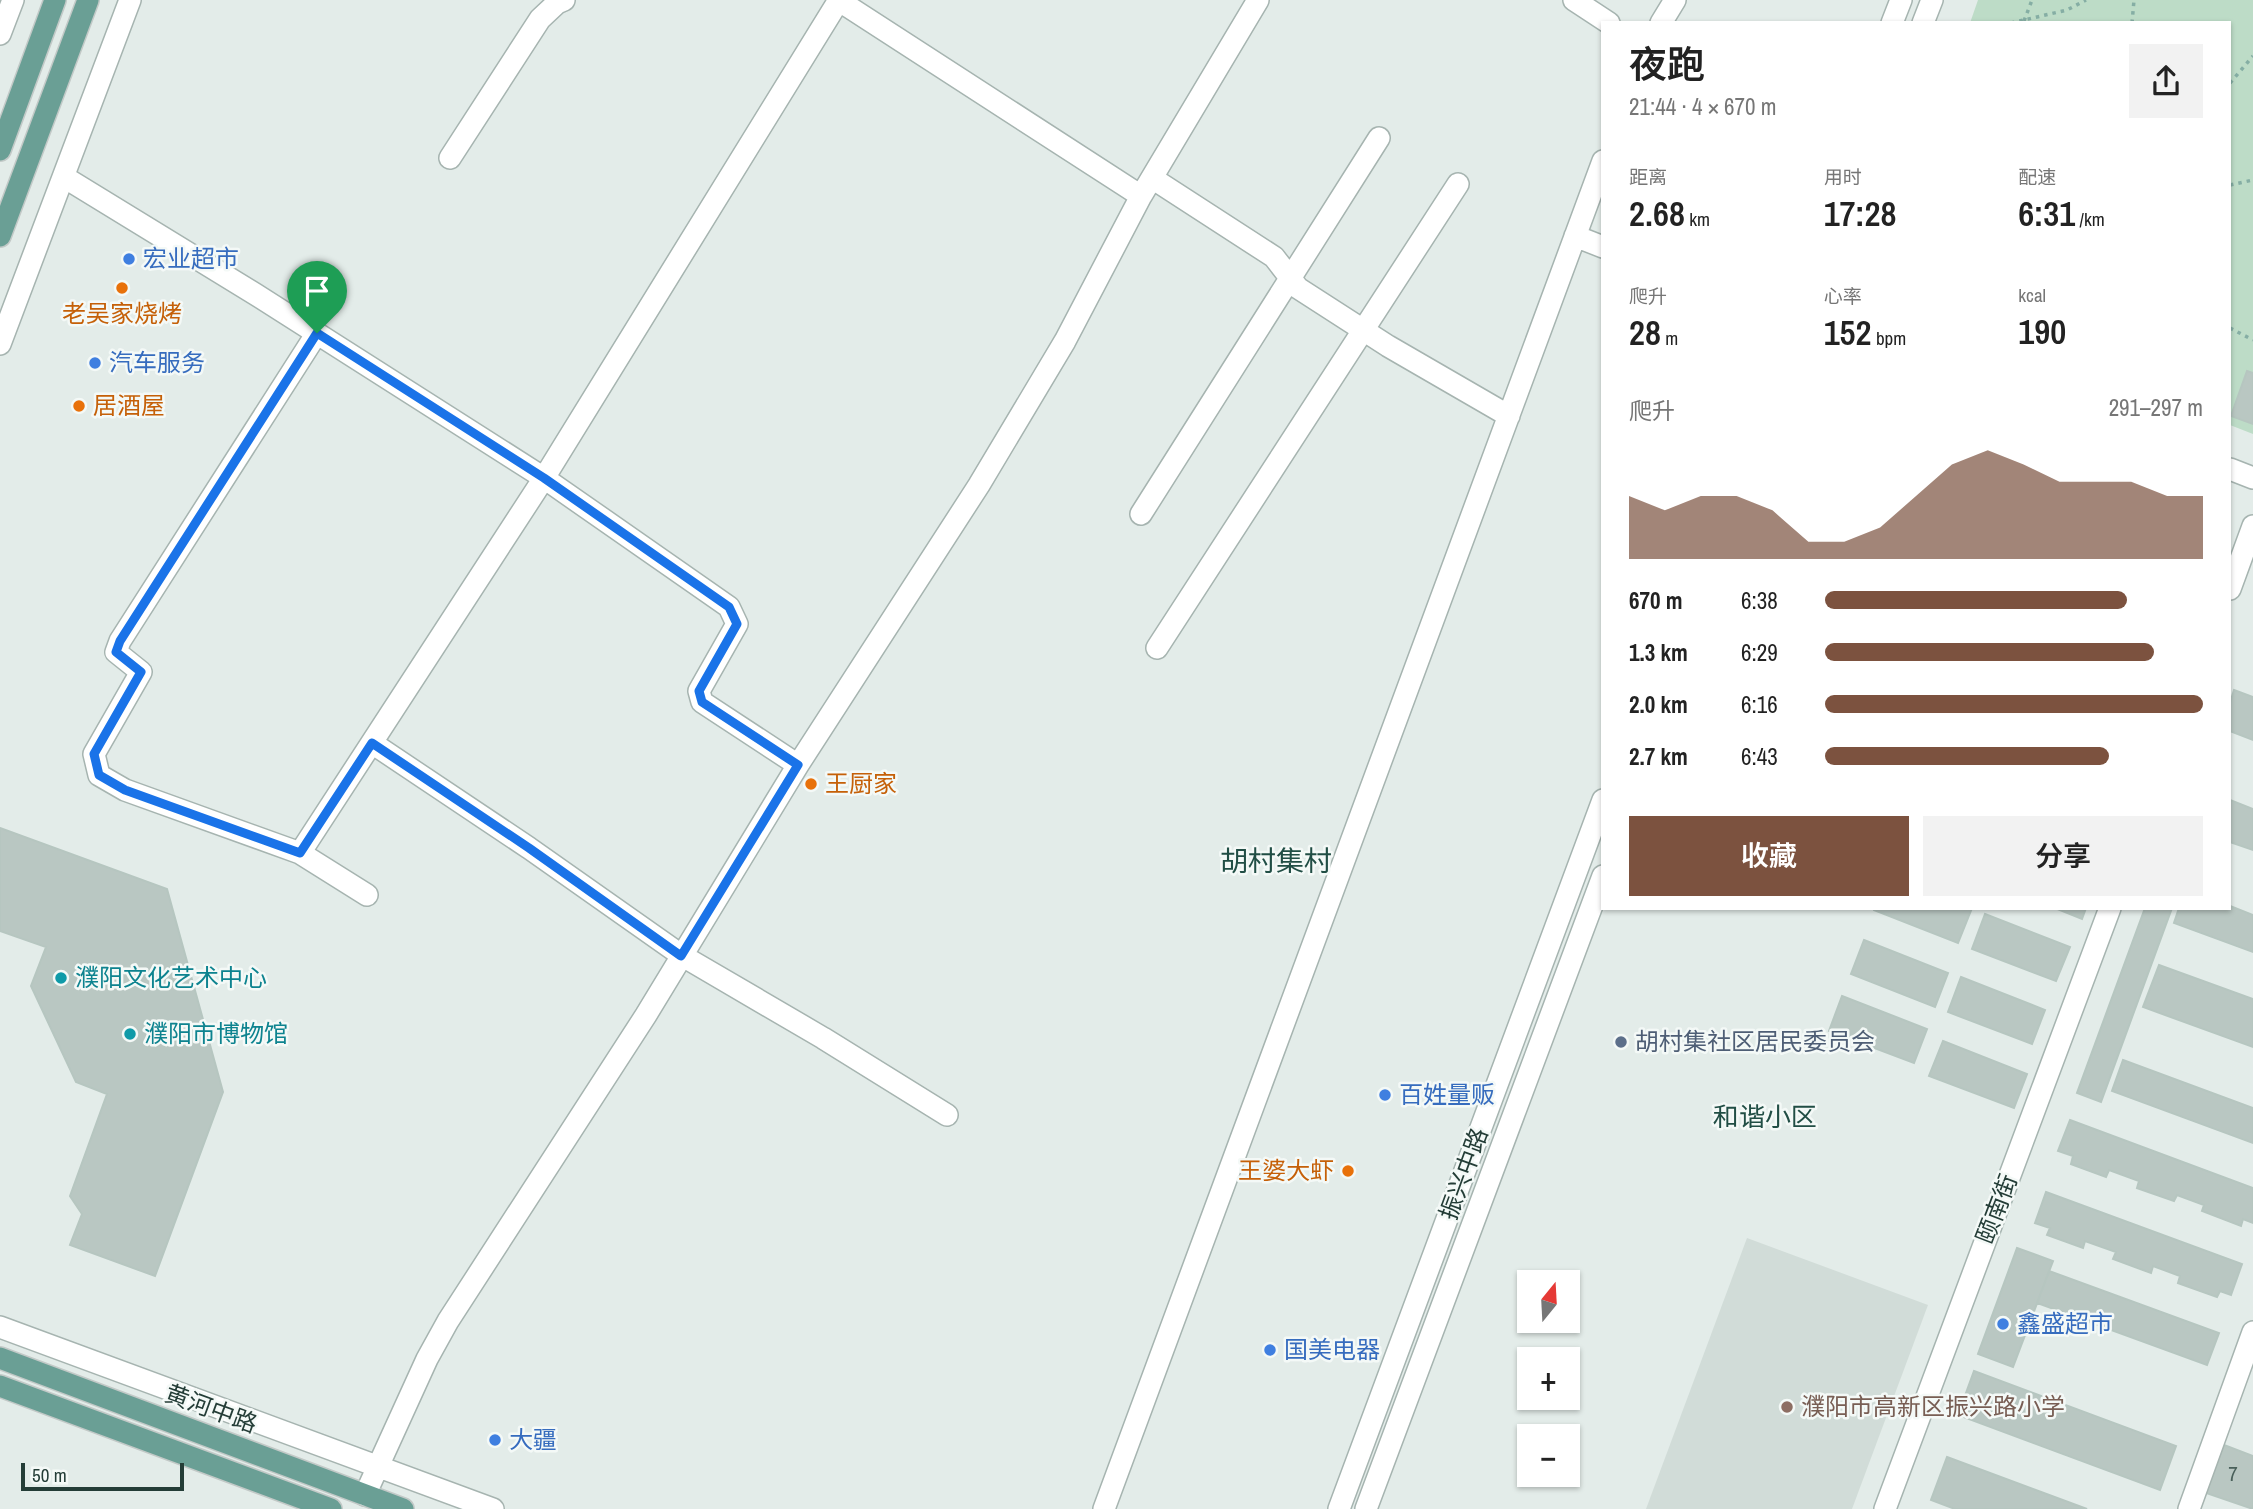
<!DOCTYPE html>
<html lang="zh">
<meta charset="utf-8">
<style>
:root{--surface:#fff;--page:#f2f2f2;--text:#222;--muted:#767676;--accent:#7c523f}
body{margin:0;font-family:"Archivo Narrow","Noto Sans SC",sans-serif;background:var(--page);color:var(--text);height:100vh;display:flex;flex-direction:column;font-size:26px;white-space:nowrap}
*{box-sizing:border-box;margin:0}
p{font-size:23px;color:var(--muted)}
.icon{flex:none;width:38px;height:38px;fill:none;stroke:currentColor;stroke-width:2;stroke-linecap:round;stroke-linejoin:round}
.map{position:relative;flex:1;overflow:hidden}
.drawer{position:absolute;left:1601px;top:21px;width:630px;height:889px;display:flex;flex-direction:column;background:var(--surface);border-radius:0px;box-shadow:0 2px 5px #0004}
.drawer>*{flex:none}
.needle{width:46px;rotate:18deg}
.tools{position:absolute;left:1517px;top:1270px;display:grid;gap:14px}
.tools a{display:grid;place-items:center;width:63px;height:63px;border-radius:0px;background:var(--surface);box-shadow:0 2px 5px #0004;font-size:35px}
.scale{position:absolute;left:21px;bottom:18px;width:163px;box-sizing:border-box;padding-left:7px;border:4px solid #243d37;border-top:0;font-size:19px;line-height:24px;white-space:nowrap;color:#243d37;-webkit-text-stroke:5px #f4f9f7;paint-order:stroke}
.pin{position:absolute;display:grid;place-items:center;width:60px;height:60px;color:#fff;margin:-72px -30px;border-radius:50% 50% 50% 0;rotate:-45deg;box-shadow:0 0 7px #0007}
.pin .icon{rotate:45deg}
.round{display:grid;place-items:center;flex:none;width:74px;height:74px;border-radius:0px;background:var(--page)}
.head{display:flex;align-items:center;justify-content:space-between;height:119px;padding:0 28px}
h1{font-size:38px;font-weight:600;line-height:52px}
.figures{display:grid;grid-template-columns:repeat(3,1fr);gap:10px;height:119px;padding:7px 28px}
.figures div{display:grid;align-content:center}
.figures b{font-size:35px;font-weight:600}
.figures small{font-size:19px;font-weight:400}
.figures p{font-size:19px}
.chart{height:196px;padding:14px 28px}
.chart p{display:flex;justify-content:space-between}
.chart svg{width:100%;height:126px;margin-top:7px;fill:var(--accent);opacity:.7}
.cta{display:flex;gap:14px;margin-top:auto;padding:14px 28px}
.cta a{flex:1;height:80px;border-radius:0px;background:var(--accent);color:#fff;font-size:28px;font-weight:600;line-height:80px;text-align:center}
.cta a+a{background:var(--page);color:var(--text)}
ul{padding:0 28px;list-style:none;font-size:23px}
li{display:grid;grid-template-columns:112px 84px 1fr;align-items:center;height:52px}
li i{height:18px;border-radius:9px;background:var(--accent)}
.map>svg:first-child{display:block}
</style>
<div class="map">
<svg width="2253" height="1509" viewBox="0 0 2253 1509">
<rect width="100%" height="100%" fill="#e3ece9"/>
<path fill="#d1dcd8" d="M1747 1238 1928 1305 1852 1509H1646Z"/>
<path fill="#bddcc7" d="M1978 0H2253V434L2230 425V23H1970Z"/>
<path fill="#b9c7c2" stroke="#b6c6c0" stroke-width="2" d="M2247 371 2253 373V424L2231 416Z
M2234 690 2253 697V740L2230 731V703Z
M2230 800 2253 809V850L2230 842Z
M0 828 167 889 223 1092 155 1276 70 1245 82 1214 70 1196 107 1094 76 1082 31 986 46 947 0 931Z
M2230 906 2253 915V952L2174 923 2179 908H2230Z
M1874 908H1972L1958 943 1874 910Z
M2055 908H2086L2082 919Z
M2145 908H2172L2101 1102 2077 1093Z
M1985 914 2070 947 2056 981 1972 949Z
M1864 940 1948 973 1935 1007 1851 974Z
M2159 965 2253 999V1047L2143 1007Z
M1961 977 2045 1010 2032 1044 1948 1012Z
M1842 996 1927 1029 1914 1063 1829 1031Z
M1943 1041 2027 1074 2014 1108 1929 1076Z
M2123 1060 2253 1108V1143L2112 1091Z
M2070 1120 2253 1188V1223L2243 1219 2241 1226 2202 1211 2204 1205 2177 1195 2174 1201 2137 1188 2139 1181 2109 1170 2106 1177 2071 1164 2073 1156 2058 1151Z
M2046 1192 2242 1264 2231 1295 2220 1291 2217 1297 2178 1283 2180 1276 2153 1266 2151 1273 2113 1259 2116 1252 2085 1241 2083 1248 2047 1235 2050 1228 2035 1223Z
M2017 1248 2053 1261 2013 1367 1978 1354Z
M2049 1271 2219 1333 2207 1365 2037 1303Z
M1974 1371 2176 1446 2160 1490 1958 1415Z
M2224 1445 2253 1456V1509L2206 1493Z
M1947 1457 2087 1509H1955L1931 1500Z"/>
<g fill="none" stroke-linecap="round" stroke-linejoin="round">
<defs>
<path id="minor" d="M838 0 1141 196
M1574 0 1609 23
M1661 23 1675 0
M1892 23 1901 0
M1923 23 1932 0
M0 34 13 0
M450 158 540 19 557 3 564 0
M64 177 255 294 544 478 729 607 737 624 699 691 702 702 798 765
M1152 178 1274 257 1298 288 1388 346 1509 416
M1575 236 1603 247
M0 344 130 0
M2230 469 2253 478
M1141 514 1379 138
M2230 589 2253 526
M1157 648 1458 184
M372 743 529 848 681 955 823 1038 947 1115
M300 853 125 790 99 775 94 754 141 672 116 652 120 641 317 333
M367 895 300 853 544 478 839 0
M0 1327 493 1509
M365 1495 427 1359 448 1321 646 1015 798 765 979 485 1065 341 1141 196 1258 0
M1104 1509 1603 161
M1339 1509 1603 800
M1366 1509 1603 876
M1885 1509 2110 908
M2189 1509 2253 1332"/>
<path id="major" d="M0 150 55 0
M0 236 88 0
M0 1358 403 1509
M0 1386 331 1509"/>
</defs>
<use href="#minor" stroke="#a6b4b0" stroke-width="24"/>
<use href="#major" stroke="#c2c9c7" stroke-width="24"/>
<path stroke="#85aea4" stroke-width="3.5" stroke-dasharray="3.5 5" stroke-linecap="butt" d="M2024 21 2032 0
M2011 23 2067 10 2086 0
M2132 23 2134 0
M2230 83 2253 56
M2230 185 2253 180
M2230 328 2253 340"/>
<use href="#minor" stroke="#fff" stroke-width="21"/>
<use href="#major" stroke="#6a9f95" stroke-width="21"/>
</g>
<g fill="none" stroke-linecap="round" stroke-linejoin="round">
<defs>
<path id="route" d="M317 333 544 478 729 607 737 624 699 691 702 702 798 765 681 956 529 848 372 743 300 853 125 790 99 775 94 754 141 672 116 652 120 641Z"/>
</defs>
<use href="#route" stroke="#fff" stroke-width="14"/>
<use href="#route" stroke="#1a73e8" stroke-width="9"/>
</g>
<g fill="#3f7fe0" stroke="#f4f9f7" stroke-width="2.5">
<circle cx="129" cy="259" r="7"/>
<circle cx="95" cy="363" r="7"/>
<circle cx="1385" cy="1095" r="7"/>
<circle cx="2003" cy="1324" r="7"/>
<circle cx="1270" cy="1350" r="7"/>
<circle cx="495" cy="1440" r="7"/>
</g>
<g fill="#e8710a" stroke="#f4f9f7" stroke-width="2.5">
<circle cx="122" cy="288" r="7"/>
<circle cx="79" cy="406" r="7"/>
<circle cx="811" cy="784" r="7"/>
<circle cx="1348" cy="1171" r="7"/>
</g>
<g fill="#0f9aa8" stroke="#f4f9f7" stroke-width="2.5">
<circle cx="61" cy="978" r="7"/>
<circle cx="130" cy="1034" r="7"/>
</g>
<circle fill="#5c6f8a" stroke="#f4f9f7" stroke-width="2.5" cx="1621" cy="1042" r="7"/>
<circle fill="#8d6e63" stroke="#f4f9f7" stroke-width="2.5" cx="1787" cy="1407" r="7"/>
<g text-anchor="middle" stroke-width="5" stroke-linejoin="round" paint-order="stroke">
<g font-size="21" fill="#49605a">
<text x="2233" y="1481">7</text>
</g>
<g font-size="24" fill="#366cbe" stroke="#f4f9f7" text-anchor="start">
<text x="143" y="267">宏业超市</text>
<text x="109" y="371">汽车服务</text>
<text x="1399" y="1103">百姓量贩</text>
<text x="2017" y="1332">鑫盛超市</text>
<text x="1284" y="1358">国美电器</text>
<text x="509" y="1448">大疆</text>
</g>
<g font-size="24" fill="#c56008" stroke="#f4f9f7" text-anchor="start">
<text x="122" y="322" text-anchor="middle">老吴家烧烤</text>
<text x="93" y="414">居酒屋</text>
<text x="825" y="792">王厨家</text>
<text x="1334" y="1179" text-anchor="end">王婆大虾</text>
</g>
<g font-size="24" fill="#0d838f" stroke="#f4f9f7" text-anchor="start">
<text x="75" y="986">濮阳文化艺术中心</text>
<text x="144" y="1042">濮阳市博物馆</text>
</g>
<g font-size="24" fill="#4e5e75" stroke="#f4f9f7" text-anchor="start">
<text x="1635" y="1050">胡村集社区居民委员会</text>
</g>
<g font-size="24" fill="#243d37" stroke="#f4f9f7">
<text transform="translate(1464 1174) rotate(-70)" y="8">振兴中路</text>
<text transform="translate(1997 1209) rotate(-69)" y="8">颐南街</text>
<text transform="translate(211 1409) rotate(20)" y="8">黄河中路</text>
</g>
<g font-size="24" fill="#785e54" stroke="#f4f9f7" text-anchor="start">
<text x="1801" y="1415">濮阳市高新区振兴路小学</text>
</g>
<g font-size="26" fill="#214e45" stroke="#f4f9f7">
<text x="1765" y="1126">和谐小区</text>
</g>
<g font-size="28" fill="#214e45" stroke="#f4f9f7">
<text x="1276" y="871">胡村集村</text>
</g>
</g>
</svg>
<div class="tools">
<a><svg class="needle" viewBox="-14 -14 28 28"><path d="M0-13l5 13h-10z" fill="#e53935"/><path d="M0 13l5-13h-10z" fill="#767676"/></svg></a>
<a>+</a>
<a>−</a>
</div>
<div class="scale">50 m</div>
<div class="pin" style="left:317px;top:333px;background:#1e9e55"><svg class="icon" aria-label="arrive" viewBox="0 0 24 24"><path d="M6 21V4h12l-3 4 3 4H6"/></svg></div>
<section class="drawer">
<div class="head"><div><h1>夜跑</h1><p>21:44 · 4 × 670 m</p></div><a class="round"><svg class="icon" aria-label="share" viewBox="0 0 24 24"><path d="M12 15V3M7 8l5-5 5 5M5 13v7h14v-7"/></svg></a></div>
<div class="figures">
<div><p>距离</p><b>2.68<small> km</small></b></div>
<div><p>用时</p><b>17:28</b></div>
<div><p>配速</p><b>6:31<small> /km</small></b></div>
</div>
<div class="figures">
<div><p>爬升</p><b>28<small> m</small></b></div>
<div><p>心率</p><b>152<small> bpm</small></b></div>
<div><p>kcal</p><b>190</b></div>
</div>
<div class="chart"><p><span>爬升</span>291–297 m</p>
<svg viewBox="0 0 160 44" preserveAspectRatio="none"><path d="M0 44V22L10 27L20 22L30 22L40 27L50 38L60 38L70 33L80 22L90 11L100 6L110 11L120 17L130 17L140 17L150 22L160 22V44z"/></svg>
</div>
<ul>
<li><b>670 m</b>6:38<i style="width:80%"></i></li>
<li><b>1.3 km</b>6:29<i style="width:87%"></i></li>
<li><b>2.0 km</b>6:16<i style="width:100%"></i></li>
<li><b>2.7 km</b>6:43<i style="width:75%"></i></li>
</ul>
<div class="cta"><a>收藏</a><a>分享</a></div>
</section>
</div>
